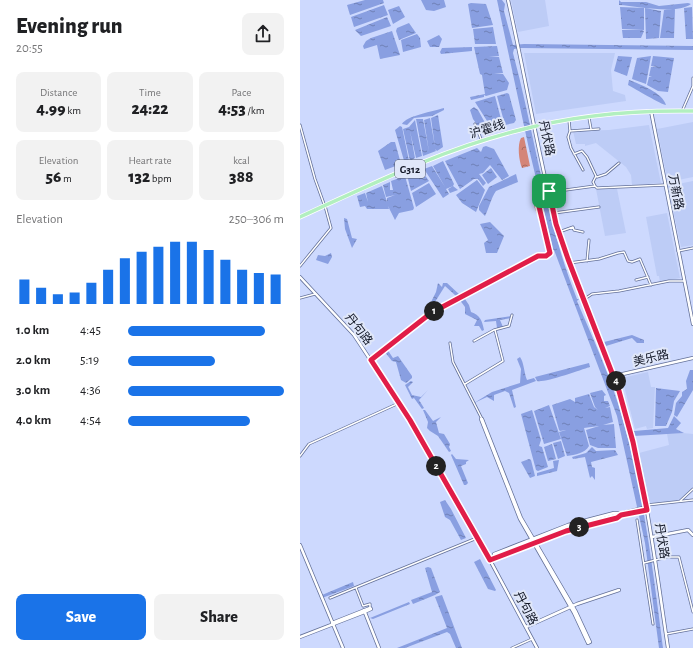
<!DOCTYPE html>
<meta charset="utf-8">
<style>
:root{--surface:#fff;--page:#f2f2f2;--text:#202124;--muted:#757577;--accent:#1a73e8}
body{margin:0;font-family:"Alegreya Sans","Noto Sans SC",sans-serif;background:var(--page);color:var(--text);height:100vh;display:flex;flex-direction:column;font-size:15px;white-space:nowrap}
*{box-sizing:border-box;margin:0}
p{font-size:13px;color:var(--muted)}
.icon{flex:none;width:22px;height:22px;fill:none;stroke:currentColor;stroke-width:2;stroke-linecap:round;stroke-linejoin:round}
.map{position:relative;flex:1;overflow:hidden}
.details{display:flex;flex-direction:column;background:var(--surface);width:300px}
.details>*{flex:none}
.pin{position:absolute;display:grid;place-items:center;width:34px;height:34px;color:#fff;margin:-17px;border-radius:8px;box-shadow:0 2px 6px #0006}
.km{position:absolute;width:20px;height:20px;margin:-10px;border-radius:50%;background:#222;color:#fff;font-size:11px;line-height:20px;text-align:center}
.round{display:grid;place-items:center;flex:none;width:42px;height:42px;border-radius:8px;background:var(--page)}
.headline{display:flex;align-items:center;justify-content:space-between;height:68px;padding:0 16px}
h1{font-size:22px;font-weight:800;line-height:30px}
.stats{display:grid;grid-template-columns:repeat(3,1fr);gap:6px;height:68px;padding:4px 16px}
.stats div{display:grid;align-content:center;border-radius:8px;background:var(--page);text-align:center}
.stats b{font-size:17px;font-weight:800}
.stats small{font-size:11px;font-weight:400}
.stats p{font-size:11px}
.chart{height:112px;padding:8px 16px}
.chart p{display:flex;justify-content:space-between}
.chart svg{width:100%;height:72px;margin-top:4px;stroke:var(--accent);stroke-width:6}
.primary-button{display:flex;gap:8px;margin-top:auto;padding:8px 16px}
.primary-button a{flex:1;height:46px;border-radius:8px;background:var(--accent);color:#fff;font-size:16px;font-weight:800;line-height:46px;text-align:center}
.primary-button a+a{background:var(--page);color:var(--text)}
ul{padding:0 16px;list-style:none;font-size:13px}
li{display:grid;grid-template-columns:64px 48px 1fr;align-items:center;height:30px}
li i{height:10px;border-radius:5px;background:var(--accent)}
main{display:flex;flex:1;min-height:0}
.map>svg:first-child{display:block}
</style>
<main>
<section class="details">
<div class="headline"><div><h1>Evening run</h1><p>20:55</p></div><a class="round"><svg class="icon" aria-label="share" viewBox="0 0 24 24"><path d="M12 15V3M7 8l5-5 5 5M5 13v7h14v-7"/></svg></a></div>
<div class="stats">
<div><p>Distance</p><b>4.99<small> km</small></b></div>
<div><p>Time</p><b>24:22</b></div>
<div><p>Pace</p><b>4:53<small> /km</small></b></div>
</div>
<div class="stats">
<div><p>Elevation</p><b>56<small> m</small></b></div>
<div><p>Heart rate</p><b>132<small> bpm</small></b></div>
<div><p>kcal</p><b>388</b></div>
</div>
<div class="chart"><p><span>Elevation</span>250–306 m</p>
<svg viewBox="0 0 160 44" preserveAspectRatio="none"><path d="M5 44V29M15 44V34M25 44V38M35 44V37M45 44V31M55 44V23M65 44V16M75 44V12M85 44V9M95 44V6M105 44V6M115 44V11M125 44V17M135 44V23M145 44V25M155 44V26"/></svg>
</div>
<ul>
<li><b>1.0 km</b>4:45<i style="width:88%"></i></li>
<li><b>2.0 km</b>5:19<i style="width:56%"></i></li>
<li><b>3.0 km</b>4:36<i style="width:100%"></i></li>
<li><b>4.0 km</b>4:54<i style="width:78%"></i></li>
</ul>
<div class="primary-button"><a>Save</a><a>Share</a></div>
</section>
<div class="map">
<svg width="393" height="648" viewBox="0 0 393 648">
<defs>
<pattern id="forest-crowns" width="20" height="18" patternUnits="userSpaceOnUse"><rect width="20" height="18" fill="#d48578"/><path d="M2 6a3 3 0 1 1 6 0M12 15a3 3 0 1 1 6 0" fill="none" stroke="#ab6c62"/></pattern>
<pattern id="water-ripples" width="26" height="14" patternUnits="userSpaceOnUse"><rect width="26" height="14" fill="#899fe1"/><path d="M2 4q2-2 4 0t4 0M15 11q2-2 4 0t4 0" fill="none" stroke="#6f80b6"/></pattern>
</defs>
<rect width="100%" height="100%" fill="#cdd9fe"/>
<path fill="#bdccf6" d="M211 0H245L249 26 218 32Z
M224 53H315L311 70 313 91 325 95 326 101 236 114Z
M393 122V177L368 182 357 129Z
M349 125 361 183 332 185 331 175 326 167 296 143 285 146V144H276L273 131 309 130Z
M393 181V245L381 247 368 186Z
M296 189H317L326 233 305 236Z
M367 213 380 278 360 282 359 276H357L346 217Z
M348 372 351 387H355L353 428 347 429 346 426 335 429 322 378Z
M383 433 393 434V488L379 500 350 504 339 453 369 445 367 434Z"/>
<path fill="url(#forest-crowns)" d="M224 137 230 166 222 168C219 161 217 145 221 138Z
M236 192 246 238H243L240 222 234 206 236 202 234 193Z"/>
<path fill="url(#water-ripples)" d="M65 0H83L84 3 50 15 47 5Z
M121 0H144L146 7 134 11 126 10Z
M197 0H202L205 4 204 11 213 45 224 44 393 46V50H391L220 48 214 49 213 53C235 135 245 219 277 299H279L277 301C293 339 311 377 322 417 344 493 353 571 363 648H359L345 543 317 416 254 250H250L249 248 252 245 229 149Z
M319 0 321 2H346L359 6 388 3 391 4C376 15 338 6 319 5Z
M171 3 186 4 193 25 172 28 168 4Z
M84 5 88 15 54 27 51 17Z
M99 6 105 17 93 24 88 10Z
M320 7 344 8V30L322 29Z
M392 7 393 39H386L384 8Z
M345 8 361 11 359 38 346 39Z
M375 9 374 38H360L364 10Z
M87 17 91 26 61 36 55 30Z
M109 23 116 33 99 40 96 31 97 28Z
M193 27 196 44H175L173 29Z
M322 30H342L344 31 341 38H323Z
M92 31 100 55 80 59 77 45 64 49 63 46 66 41 71 38Z
M117 34 120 38 121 47 103 52 101 40Z
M139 35 142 39 139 47H130L127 41Z
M197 46 199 56 189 57H199L203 73 194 74H203L209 83 207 90 186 96 184 95V97L171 100 170 97 185 94 182 75 180 74 174 47Z
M172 47V51L141 54 140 52 142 48Z
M318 56 332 57 327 76 314 71Z
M351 56 346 84 332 79 337 58Z
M353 56 374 58 368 92 358 91 347 85 349 77H352L349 76 351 67H357L351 66Z
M329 80C340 84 363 93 366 105 362 105 334 88 328 85Z
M207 93 209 94 216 120 214 123 205 125 197 96Z
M195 96 201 119 189 124 175 102Z
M174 107 178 110 189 130 183 133 173 119 170 110Z
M144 108V110L132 116 114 118 107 125 102 124C106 116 134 111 144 108Z
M138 115 143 147 137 151 135 149 136 151 123 156 116 119H123L129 152 124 120 130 118 135 147 131 118Z
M115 120 122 156 116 158 110 131 115 158 110 161 103 129 109 127Z
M100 126 102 127 109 161 105 164 95 130Z
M91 142H95L101 164 85 170 78 151Z
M186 146 194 149 209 176 202 180 190 165 183 173 179 174 186 183 183 186 178 179H174L160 189 145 161 177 148 181 152 183 147Z
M143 161 154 184 153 186 158 190 150 193 148 189 153 186 146 189 149 194 143 198 124 169 132 166 145 187 133 166Z
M191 168 197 177 188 184 182 175Z
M122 171 129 181 111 191 108 179 109 176Z
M216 174 218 182 196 191C191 198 189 208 185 216L179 210V206L189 187Z
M105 176 114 208 113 210 99 213 95 220 88 206 89 209H67L65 206 60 207 57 196 65 193 68 202 66 193 82 186 87 202V198L95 195 86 197 83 185 90 182V190H93L91 181Z
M177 180 185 190 176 212 162 203 156 195Z
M129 183 136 194 116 207 112 193Z
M44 218 47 219 52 238 57 239 52 248 45 229Z
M190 222 204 236 197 253H186L184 243 188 240 180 224Z
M31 253 32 257 28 264 16 260 18 255 25 256Z
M138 283 142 287 143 283H147L160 295 156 296 145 286 135 302 130 304 136 292Z
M163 296 169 305 171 312C180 315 182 320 184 330L182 331 179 326H174L177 320 165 314V307L159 299Z
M211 316V318L200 320 203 327 197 328 196 321 184 322 185 320Z
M332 335 344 340V343H337L332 338 306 346 304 342Z
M87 349 93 358 98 356 112 376V378L106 383 101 380 96 362 92 361 84 351Z
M220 357C224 362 224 373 227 380L234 378 236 381 212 390 216 407 214 408 209 393 205 391 194 395V401L187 397 174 403 192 392 220 383 221 369 217 359Z
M289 363 290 367C280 370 245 383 237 381L235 377Z
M390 370H393V390L377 417 374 415 376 403 382 396V392L387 389 386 381Z
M111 381 113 382 108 387 112 395 121 397 128 390 119 400 124 408 122 409 114 398 112 399 105 385Z
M356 388 380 391 374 401 372 412 366 426H355Z
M302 390 306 395 304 396V401H308L310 406 305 408 310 407 313 422 303 425 314 424 316 448H298L290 445 286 430 299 426 284 428 289 446C285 453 275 455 267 456L259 432 266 430 260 431 259 430 252 405 270 399 275 402V398L289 394 294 407 298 410 295 407 290 393Z
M249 405 261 439 244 444 234 411Z
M123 410H125L133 421 141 417 136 422 139 433 144 434 150 444 149 447 151 451 149 452 138 436 130 431 127 428 128 422Z
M232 410 241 440 239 446 242 447 248 467 238 471 236 470 221 414Z
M374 416 381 423 376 429 384 433 334 436V431L368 428Z
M261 441 265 456 258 459 253 443Z
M252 444 256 459 248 461 244 447Z
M292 447 296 451 315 450 318 455 291 462 292 467 295 468V480L292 476 290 478 285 457 273 459 272 457 286 453Z
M152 454 156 459 169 460 166 462V464L161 466 168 483 166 485H164L151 455Z
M229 459 231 460 235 476 230 478 221 462Z
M259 460 257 471 237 476V473L254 468 253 461Z
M145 500 151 509 166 538 161 540 150 520 145 517 140 502Z
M180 559 196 590 195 591 188 589 174 562Z
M128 567 131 568 140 592 135 595 113 604 111 600 132 592 125 568Z
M53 582 54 586 22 598V595Z
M142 595 162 648H156L150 634 147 632 105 648H97L147 628 135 597Z
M109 602 110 604 73 619 70 618Z"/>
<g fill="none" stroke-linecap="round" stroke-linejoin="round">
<defs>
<path id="minor" d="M383 109 393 86V78
M289 118 291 129
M269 120 270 131 299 129
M175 124 181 139
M0 125 15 179 24 204
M270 131 268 137 271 148 283 170
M274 154 282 151 287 157 296 176 293 182 295 186
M297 177 306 174 319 163
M254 213 299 207
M259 232 273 227 274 230 283 232
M378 251 393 248
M287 261 289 240
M269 263 299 259 318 253 324 252 328 261 332 262 340 259 351 285
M0 266 31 228 25 206
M336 280 348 277
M0 298 15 294
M283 300 292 294 319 291 369 281H384
M174 341 194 330 209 326 212 315
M150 343 153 362 182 419
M71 360 131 313 238 256H246L250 253 236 194 295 186 297 188 365 185
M165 384 203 361 195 330
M0 456 9 444 99 403
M380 501 393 489
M347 505 393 500
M337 520 353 624
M344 563 367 557H379L393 612
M56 588 63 606 70 604V608
M30 598 177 538
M366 634 393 629
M212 648 232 639"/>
<path id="tertiary" d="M351 111 393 324
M0 277 54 335 110 420 191 562 237 648
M314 376 393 358
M352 537 388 530 393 535
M194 556V554L268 525 314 513H320
M194 559H196L266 531 317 518 321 515
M64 610 79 648
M226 627 277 604 319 590"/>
<path id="secondary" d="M208 0C225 74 237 150 256 224 271 281 301 334 319 391 345 474 355 562 368 648
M181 419H182L221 518 276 612 290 642 288 643
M181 419 220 519 274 613 288 643
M321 515 347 510
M0 545 43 648
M189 558 272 526 347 507
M190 560 201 555
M32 623 70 608
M0 637 62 613 71 609 70 608"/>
<path id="trunk" d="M0 217C70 185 141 150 216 131 274 115 333 110 393 111"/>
</defs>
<use href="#minor" stroke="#637098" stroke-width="3"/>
<use href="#tertiary" stroke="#637098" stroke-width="4"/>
<use href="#secondary" stroke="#637098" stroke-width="4"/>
<use href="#trunk" stroke="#fff" stroke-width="5"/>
<use href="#minor" stroke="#fff" stroke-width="1.5"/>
<use href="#tertiary" stroke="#fff" stroke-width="2.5"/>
<use href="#secondary" stroke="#fff" stroke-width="2.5"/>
<use href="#trunk" stroke="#b2efbf" stroke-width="3.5"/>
</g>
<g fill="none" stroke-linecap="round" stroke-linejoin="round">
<defs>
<path id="route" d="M249 191 256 224 268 259 319 391 333 442 347 510 321 515 317 518 266 531 190 560 110 420 71 360 131 313 238 256H246L250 253 236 194Z"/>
</defs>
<use href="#route" stroke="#fff" stroke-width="8"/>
<use href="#route" stroke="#e11d48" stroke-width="5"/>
</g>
<g text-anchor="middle" stroke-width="4" stroke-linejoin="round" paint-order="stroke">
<rect fill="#e0e7f9" stroke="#4e5464" stroke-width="1" x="95" y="160" width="30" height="18" rx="3"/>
<g font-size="11" font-weight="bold" fill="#101524">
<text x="110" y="173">G312</text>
</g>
<g font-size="12" fill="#101524" stroke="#e0e7f9">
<text transform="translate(187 129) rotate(-17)" y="4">沪霍线</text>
<text transform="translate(247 138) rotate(78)" y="4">丹伏路</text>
<text transform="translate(376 192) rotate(79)" y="4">万新路</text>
<text transform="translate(59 329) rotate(52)" y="4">丹句路</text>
<text transform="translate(351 358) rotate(-13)" y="4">美乐路</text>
<text transform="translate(362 541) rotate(81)" y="4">丹伏路</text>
<text transform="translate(226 608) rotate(62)" y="4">丹句路</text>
</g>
</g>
</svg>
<div class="pin" style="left:249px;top:191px;background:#1e9e55"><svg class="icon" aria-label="arrive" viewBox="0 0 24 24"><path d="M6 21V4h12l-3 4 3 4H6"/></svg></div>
<b class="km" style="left:134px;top:311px">1</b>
<b class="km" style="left:136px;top:466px">2</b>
<b class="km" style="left:279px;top:527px">3</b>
<b class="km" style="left:316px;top:381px">4</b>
</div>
</main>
